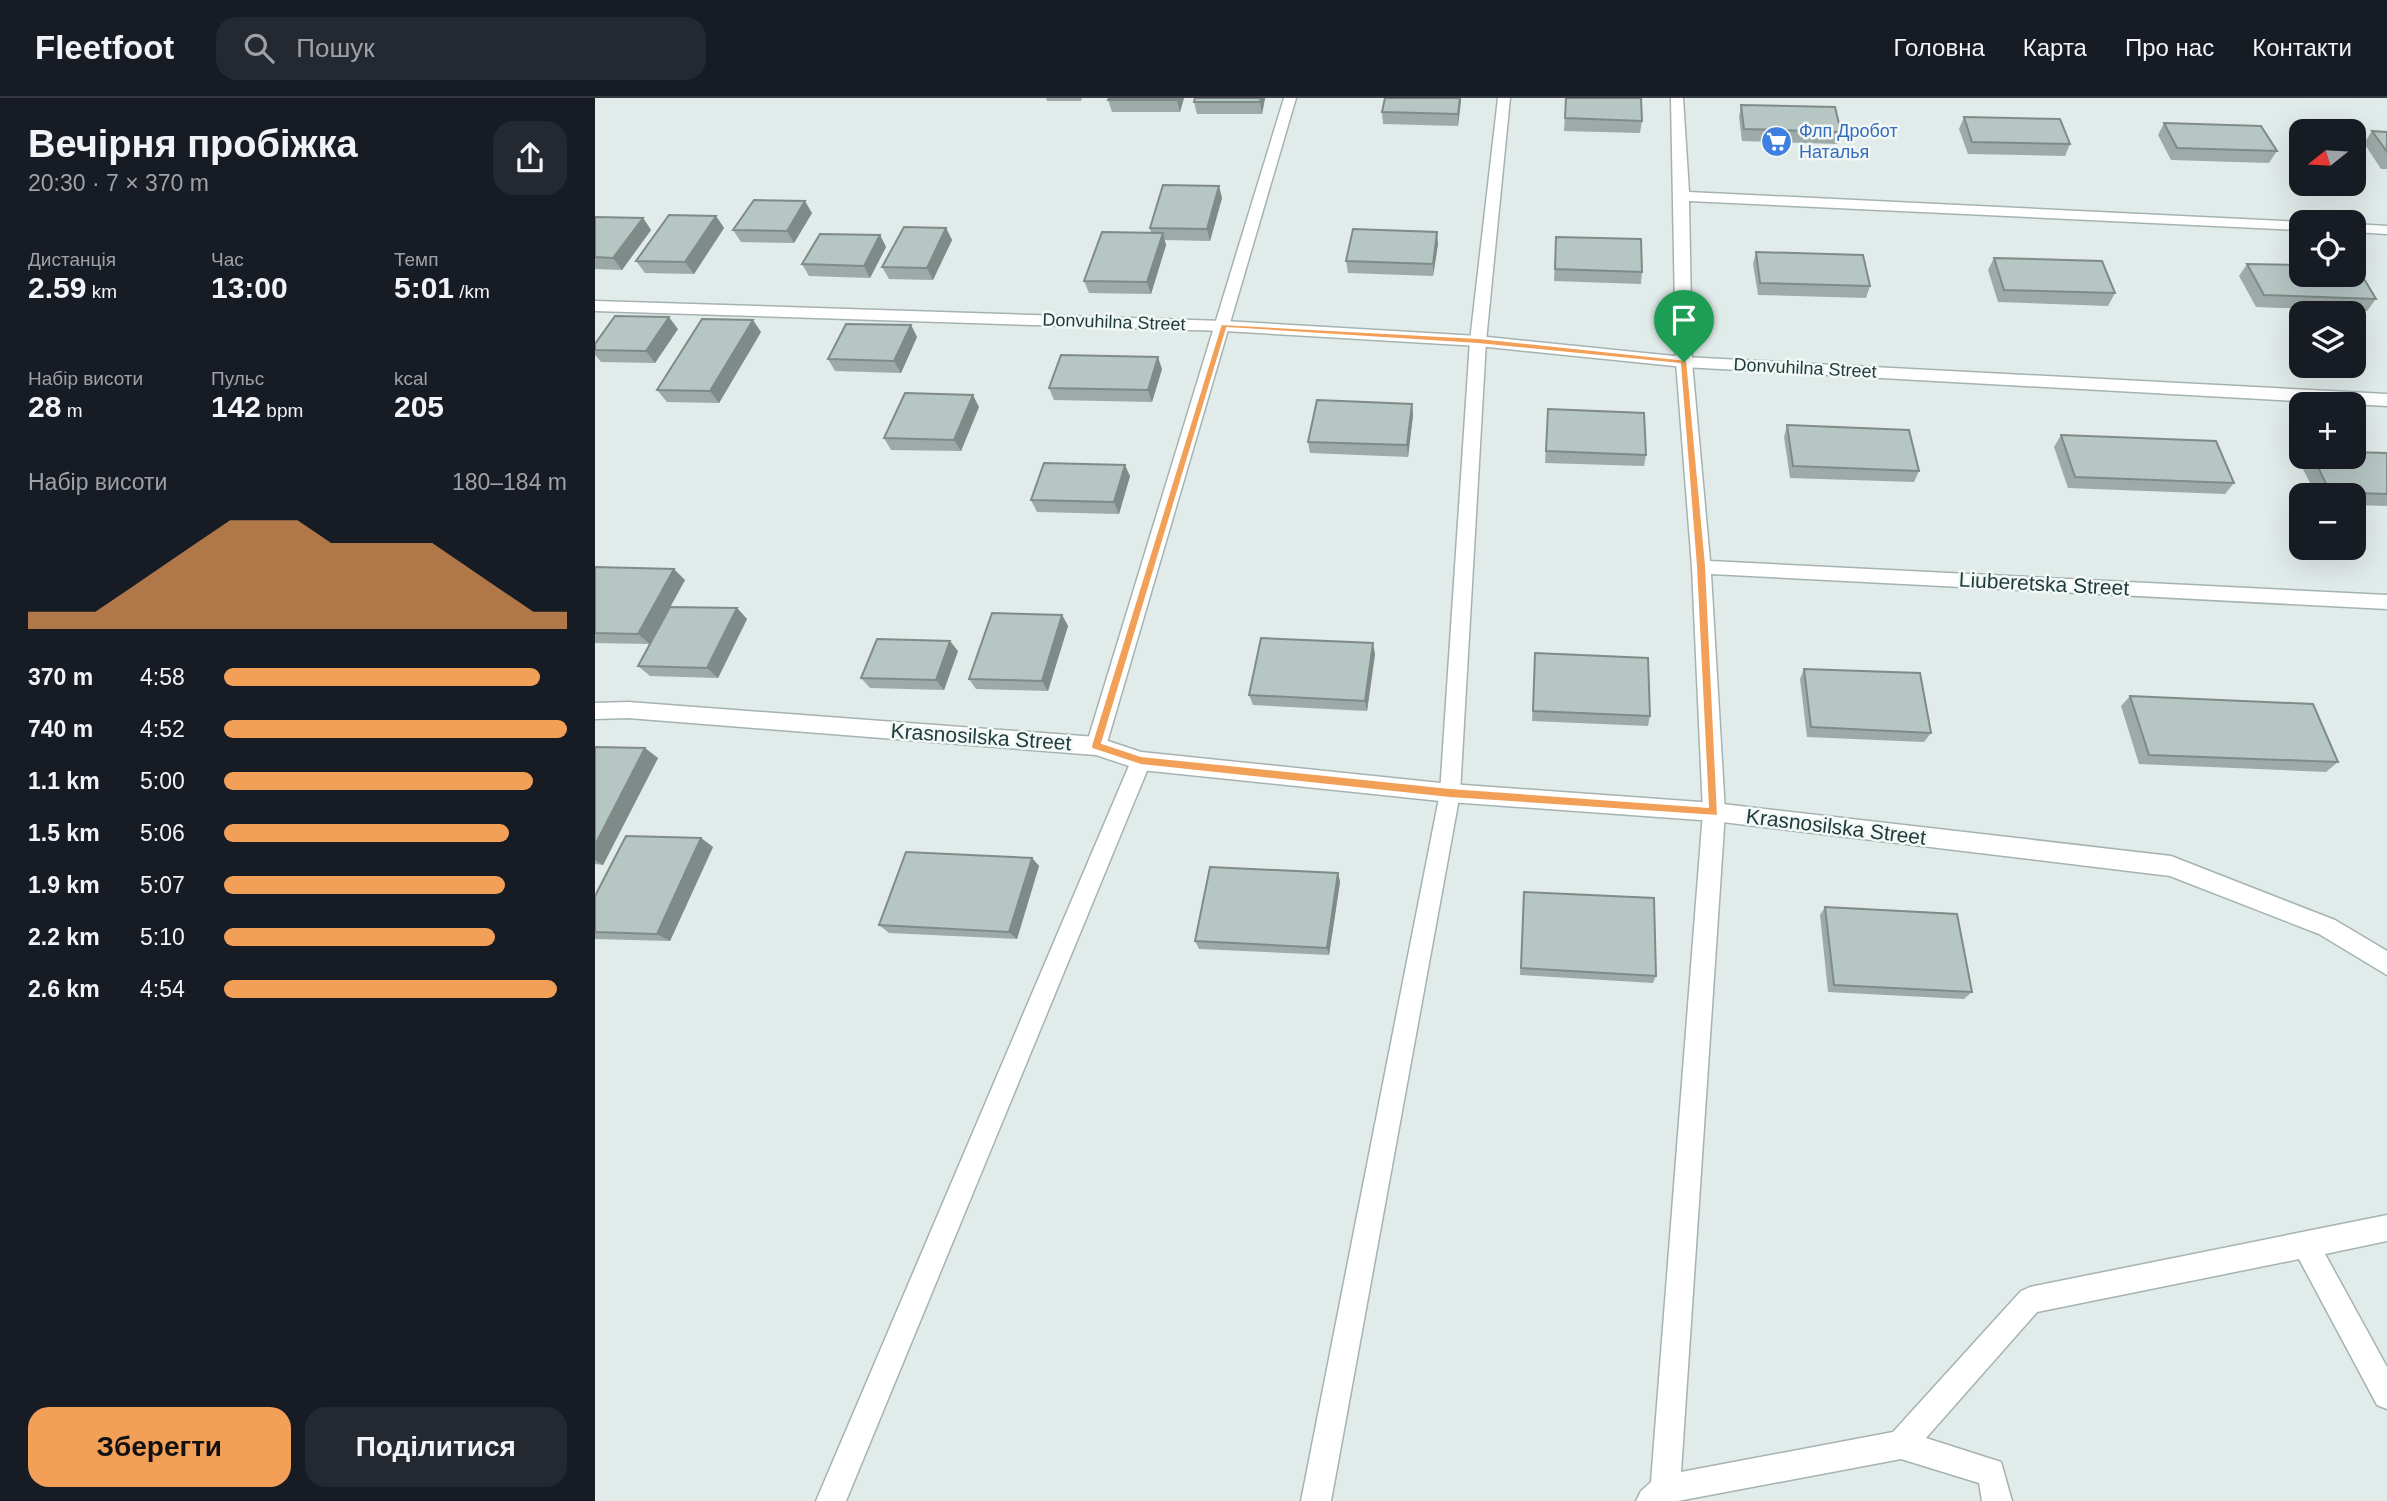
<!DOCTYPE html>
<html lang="uk">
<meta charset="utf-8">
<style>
:root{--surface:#171b24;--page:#242831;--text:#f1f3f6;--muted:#9ea1a6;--line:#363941;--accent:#f29f58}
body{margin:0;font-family:Helvetica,sans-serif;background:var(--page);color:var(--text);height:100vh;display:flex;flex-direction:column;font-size:26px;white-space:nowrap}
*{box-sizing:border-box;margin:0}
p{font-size:23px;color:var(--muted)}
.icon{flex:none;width:38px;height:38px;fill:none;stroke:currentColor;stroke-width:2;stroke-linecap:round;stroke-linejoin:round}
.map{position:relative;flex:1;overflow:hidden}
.sheet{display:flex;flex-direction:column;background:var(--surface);width:595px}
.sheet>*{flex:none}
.needle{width:46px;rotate:252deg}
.buttons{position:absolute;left:1694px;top:21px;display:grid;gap:14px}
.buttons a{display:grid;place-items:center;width:77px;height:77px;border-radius:14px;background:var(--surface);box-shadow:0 7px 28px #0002;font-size:35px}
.pin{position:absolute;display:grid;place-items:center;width:60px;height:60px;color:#fff;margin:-72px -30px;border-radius:50% 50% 50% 0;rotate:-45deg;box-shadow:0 0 7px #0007}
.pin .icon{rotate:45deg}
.round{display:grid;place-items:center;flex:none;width:74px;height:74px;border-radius:21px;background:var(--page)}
.headline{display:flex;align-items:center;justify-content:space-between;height:119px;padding:0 28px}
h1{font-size:38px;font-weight:600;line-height:52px}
.figures{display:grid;grid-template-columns:repeat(3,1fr);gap:10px;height:119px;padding:7px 28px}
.figures div{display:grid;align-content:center}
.figures b{font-size:30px;font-weight:600}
.figures small{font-size:19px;font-weight:400}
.figures p{font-size:19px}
.chart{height:196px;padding:14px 28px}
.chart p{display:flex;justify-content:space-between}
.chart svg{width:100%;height:126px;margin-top:7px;fill:var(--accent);opacity:.7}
.action{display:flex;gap:14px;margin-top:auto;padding:14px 28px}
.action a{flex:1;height:80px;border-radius:21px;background:var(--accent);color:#111;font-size:28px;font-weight:600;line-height:80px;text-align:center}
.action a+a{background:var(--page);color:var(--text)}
ul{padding:0 28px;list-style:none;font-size:23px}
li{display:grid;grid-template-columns:112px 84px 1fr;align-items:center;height:52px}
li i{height:18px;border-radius:9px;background:var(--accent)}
header{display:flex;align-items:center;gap:42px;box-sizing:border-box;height:98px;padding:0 35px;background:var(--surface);border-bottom:2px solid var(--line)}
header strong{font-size:33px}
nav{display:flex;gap:38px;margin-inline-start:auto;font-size:24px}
.search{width:490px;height:63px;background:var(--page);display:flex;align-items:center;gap:18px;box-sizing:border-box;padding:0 24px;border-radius:21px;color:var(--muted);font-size:26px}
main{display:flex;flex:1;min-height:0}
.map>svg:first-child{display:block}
</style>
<header>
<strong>Fleetfoot</strong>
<div class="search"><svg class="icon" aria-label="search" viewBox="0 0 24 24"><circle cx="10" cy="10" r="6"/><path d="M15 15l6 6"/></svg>Пошук</div>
<nav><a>Головна</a><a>Карта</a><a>Про нас</a><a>Контакти</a></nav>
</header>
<main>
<section class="sheet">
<div class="headline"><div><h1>Вечірня пробіжка</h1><p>20:30 · 7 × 370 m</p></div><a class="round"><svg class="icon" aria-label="share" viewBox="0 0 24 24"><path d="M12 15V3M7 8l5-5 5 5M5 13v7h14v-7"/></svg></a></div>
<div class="figures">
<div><p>Дистанція</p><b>2.59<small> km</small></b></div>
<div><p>Час</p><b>13:00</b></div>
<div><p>Темп</p><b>5:01<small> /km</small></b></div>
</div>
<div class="figures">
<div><p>Набір висоти</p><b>28<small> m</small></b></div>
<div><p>Пульс</p><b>142<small> bpm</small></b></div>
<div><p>kcal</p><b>205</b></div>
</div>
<div class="chart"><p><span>Набір висоти</span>180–184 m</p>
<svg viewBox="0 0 160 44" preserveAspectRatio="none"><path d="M0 44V38L10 38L20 38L30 30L40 22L50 14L60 6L70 6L80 6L90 14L100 14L110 14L120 14L130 22L140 30L150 38L160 38V44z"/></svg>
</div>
<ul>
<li><b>370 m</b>4:58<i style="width:92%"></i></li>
<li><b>740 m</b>4:52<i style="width:100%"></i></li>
<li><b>1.1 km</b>5:00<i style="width:90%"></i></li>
<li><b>1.5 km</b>5:06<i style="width:83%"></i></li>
<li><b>1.9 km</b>5:07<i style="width:82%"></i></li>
<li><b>2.2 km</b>5:10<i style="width:79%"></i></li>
<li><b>2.6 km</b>4:54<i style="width:97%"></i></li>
</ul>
<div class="action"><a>Зберегти</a><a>Поділитися</a></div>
</section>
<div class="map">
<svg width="1792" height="1403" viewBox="0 0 1792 1403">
<rect width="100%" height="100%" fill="#e1ebe9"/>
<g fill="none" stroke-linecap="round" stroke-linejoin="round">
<defs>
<path id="service" d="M689 0H701L511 648 508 654 501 657 494 654 491 648Z
M903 0H915L891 243 865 695 736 1403H706L845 695 875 243Z
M1076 0H1088L1094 94 1708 124 1706 132 1094 103 1097 264 1115 463 1792 497V511L1116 476 1130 714 1086 1374 1298 1334 1426 1193 1435 1189 1792 1117V1143L1730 1156 1792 1269V1311L1782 1307 1704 1161 1442 1214 1331 1340 1406 1364 1417 1403H1387L1384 1385 1306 1361 1083 1403H1041L1046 1393 1056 1384 1108 714 1097 469 1081 264Z
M1759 126 1792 128V136L1759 134Z
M546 654 553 657 556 663 251 1403H221L536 663 539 657Z"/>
<path id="minor" d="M0 203 629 223 883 238 1089 259 1792 296V308L1089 269 883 248 629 233 0 213Z
M33 604 501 639 546 654 855 686 1119 705 1576 758 1740 822 1792 853V877L1724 836 1575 778 1119 723 855 704 546 672 501 657 33 620 0 621V605Z"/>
</defs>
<use href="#service" stroke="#a4b3b1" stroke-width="3"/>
<use href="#minor" stroke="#a4b3b1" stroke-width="3"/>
<use href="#service" fill="#fff" fill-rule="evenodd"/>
<use href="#minor" fill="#fff" fill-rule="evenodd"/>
</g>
<path fill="#9daaa8" d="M451 0H487L486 3H452Z
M514 0H589L585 14H517L513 2Z
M600 0H670L667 16H602L599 4Z
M790 0H866L863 28 788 26 787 14Z
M971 0 1047 23 1045 35 969 33Z
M1146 7 1246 34 1243 46 1147 43 1144 19Z
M1369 19 1475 46 1470 58 1373 56 1364 31Z
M1569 25 1682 53 1674 65 1576 62 1563 37Z
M1777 33 1792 34V71H1786L1769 45Z
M627 100 615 143 569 142 571 147 556 196 494 195 489 183 556 135 555 130Z
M217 115 199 145 146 144 138 132Z
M121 118 129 130 99 176 50 175 41 163Z
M0 119 48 120 56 132 27 172 0 171Z
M351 130 357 142 338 182 294 181 287 169Z
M285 137 291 149 275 180 214 178 207 166Z
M961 139 1047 174 1046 186 959 183Z
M843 146 838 178 753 175 751 163Z
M1161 154 1275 188 1271 200 1163 197 1158 166Z
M1399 160 1520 195 1513 208 1403 204 1393 172Z
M1652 166 1781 201 1772 213 1661 209 1644 178Z
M316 227 322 239 306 275 240 273 233 261Z
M83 231 60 265 6 264 0 257V246Z
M166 234 124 305 72 304 62 292Z
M567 271 557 304 459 302 454 290Z
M817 306 818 317 813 359 715 355 713 344Z
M384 309 366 353 296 352 289 340Z
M953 311 1051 357 1049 368 950 365Z
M1192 327 1324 373 1319 384 1195 380 1189 339Z
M1466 337 1639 385 1630 396 1473 390 1459 349Z
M1792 355V408L1759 407V397H1721L1704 363 1708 359H1759Z
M535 378 524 416 442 414 436 402Z
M0 469 90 482 75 509 142 510 152 521 123 580 55 578 43 568 54 546 0 545Z
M467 517 473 528 453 593 381 591 374 581Z
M363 553 349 592 275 590 266 580Z
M940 555 1055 618 1053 628 937 623Z
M780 556 772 613 658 607 654 597Z
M1209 571 1336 635 1329 644 1212 639 1205 581Z
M1535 598 1743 664 1731 674 1544 666 1526 608Z
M0 649 63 660 8 767 0 766Z
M106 740 118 749 75 843 0 841V798Z
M437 760 444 768 422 841 294 835 284 827Z
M743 775 745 784 734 857 604 851 600 843Z
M929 794 1061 878 1058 885 925 877Z
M1230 809 1377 894 1369 901 1233 894 1225 817Z"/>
<path fill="#7f8b88" d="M583 0H589L585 14 582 2Z
M666 0H670L667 16 665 4Z
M865 0H866V3L863 28V16Z
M624 88 627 100 615 143 612 131Z
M210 103 217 115 199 145 192 133Z
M121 118 129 130 99 176 90 164Z
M48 120 56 132 27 172 18 160Z
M351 130 357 142 338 182 332 170Z
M842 134 843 146 838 178V166Z
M568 135 571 147 556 196 552 184Z
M285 137 291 149 275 180 269 168Z
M74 219 83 231 60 265 51 253Z
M158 222 166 234 124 305 115 293Z
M316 227 322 239 306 275 299 263Z
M563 259 567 271 557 304 553 292Z
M378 297 384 309 366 353 359 342Z
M817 306 818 317 813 359 812 347Z
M530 367 535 378 524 416 519 404Z
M79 471 90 482 55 546 43 536Z
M142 510 152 521 123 580 112 570Z
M467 517 473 528 453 593 447 583Z
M355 543 363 553 349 592 341 582Z
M778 545 780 556 772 613 770 603Z
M50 650 63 660 8 767 0 762V747Z
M106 740 118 749 75 843 62 836Z
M437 760 444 768 422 841 414 834Z
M743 775 745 784 734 857 732 850Z"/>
<path fill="#b6c6c3" stroke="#7f8b88" stroke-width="2" d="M514 0H583L582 2H513Z
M600 0H666L665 4H599Z
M790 0H865L863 16 787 14Z
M971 0H1046L1047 23 970 20Z
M1146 7 1240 9 1246 34 1149 31Z
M1369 19 1465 21 1475 46 1377 44Z
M1569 25 1666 28 1682 53 1582 50Z
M1777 33 1792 34V54Z
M568 87 624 88 612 131 555 130Z
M159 102 210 103 192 133 138 132Z
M74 117 121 118 90 164 41 163Z
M0 119 48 120 18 160 0 159Z
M309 129 351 130 332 170 287 169Z
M758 131 842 134 838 166 751 163Z
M507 134 568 135 552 184 489 183Z
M225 136 285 137 269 168 207 166Z
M961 139 1046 141 1047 174 960 171Z
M1161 154 1268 157 1275 188 1165 185Z
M1399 160 1507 163 1520 195 1409 192Z
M1652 166 1706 167V177H1759V169H1762L1781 201 1669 197Z
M20 218 74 219 51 253 0 252V246Z
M107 221 158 222 115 293 62 292Z
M251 226 316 227 299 263 233 261Z
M466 257 563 259 553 292 454 290Z
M310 295 378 297 359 342 289 340Z
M722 302 817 306 812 347 713 344Z
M953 311 1049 315 1051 357 951 353Z
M1192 327 1314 332 1324 373 1198 368Z
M1466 337 1621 343 1639 385 1480 379Z
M1759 354 1792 355V396L1735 394 1718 359H1759Z
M449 365 530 367 519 404 436 402Z
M0 469 79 471 43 536 0 535Z
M75 509 142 510 112 570 43 568Z
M397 515 467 517 447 583 374 581Z
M666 540 778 545 770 603 654 597Z
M282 541 355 543 341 582 266 580Z
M940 555 1053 560 1055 618 938 613Z
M1209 571 1325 575 1336 635 1216 629Z
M1535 598 1718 606 1743 664 1554 657Z
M0 649 50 650 0 747Z
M31 738 106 740 62 836 0 834V798Z
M311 754 437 760 414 834 284 827Z
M615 769 743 775 732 850 600 843Z
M929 794 1059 800 1061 878 926 870Z
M1230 809 1362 816 1377 894 1239 887Z"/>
<path fill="#f29f58" stroke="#fff" stroke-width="2" fill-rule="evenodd" d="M626 226 883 240 1092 262 1111 468 1123 718 855 700 546 667 497 651 496 648ZM632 230 883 246 1085 266 1101 468 1113 709 855 690 546 658 507 645Z"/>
<defs>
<symbol id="supermarket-disc" viewBox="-11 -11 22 22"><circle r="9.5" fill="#3f7fe0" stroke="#f1f8f6"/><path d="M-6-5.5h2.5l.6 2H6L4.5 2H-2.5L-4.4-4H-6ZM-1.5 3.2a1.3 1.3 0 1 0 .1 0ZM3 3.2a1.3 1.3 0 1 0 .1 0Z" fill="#fff"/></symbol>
</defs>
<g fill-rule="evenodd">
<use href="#supermarket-disc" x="1164" y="26" width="35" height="35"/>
</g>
<g text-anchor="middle" stroke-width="5" stroke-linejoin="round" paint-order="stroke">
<g font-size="18" fill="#366cbe" stroke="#f1f8f6" text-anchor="start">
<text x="1204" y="39">Флп Дробот<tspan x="1204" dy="21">Наталья</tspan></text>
</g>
<g font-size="18" fill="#213c3b" stroke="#f1f8f6">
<text transform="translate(519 224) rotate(2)" y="6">Donvuhilna Street</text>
<text transform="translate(1210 270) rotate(3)" y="6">Donvuhilna Street</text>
</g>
<g font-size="21" fill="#213c3b" stroke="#f1f8f6">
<text transform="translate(1449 486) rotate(3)" y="7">Liuberetska Street</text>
<text transform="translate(386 639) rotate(4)" y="7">Krasnosilska Street</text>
<text transform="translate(1241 729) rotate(7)" y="7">Krasnosilska Street</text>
</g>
</g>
</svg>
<div class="buttons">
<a><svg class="needle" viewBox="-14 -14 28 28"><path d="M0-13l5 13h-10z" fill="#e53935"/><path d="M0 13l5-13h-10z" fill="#9ea1a6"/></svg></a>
<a><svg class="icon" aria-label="locate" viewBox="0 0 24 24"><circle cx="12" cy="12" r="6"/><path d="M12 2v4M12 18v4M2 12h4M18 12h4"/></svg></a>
<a><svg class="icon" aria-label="layers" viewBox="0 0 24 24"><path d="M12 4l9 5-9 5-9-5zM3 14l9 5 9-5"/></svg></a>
<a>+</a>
<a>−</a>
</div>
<div class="pin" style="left:1089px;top:264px;background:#1e9e55"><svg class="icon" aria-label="arrive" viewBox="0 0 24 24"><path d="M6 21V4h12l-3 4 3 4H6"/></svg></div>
</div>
</main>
